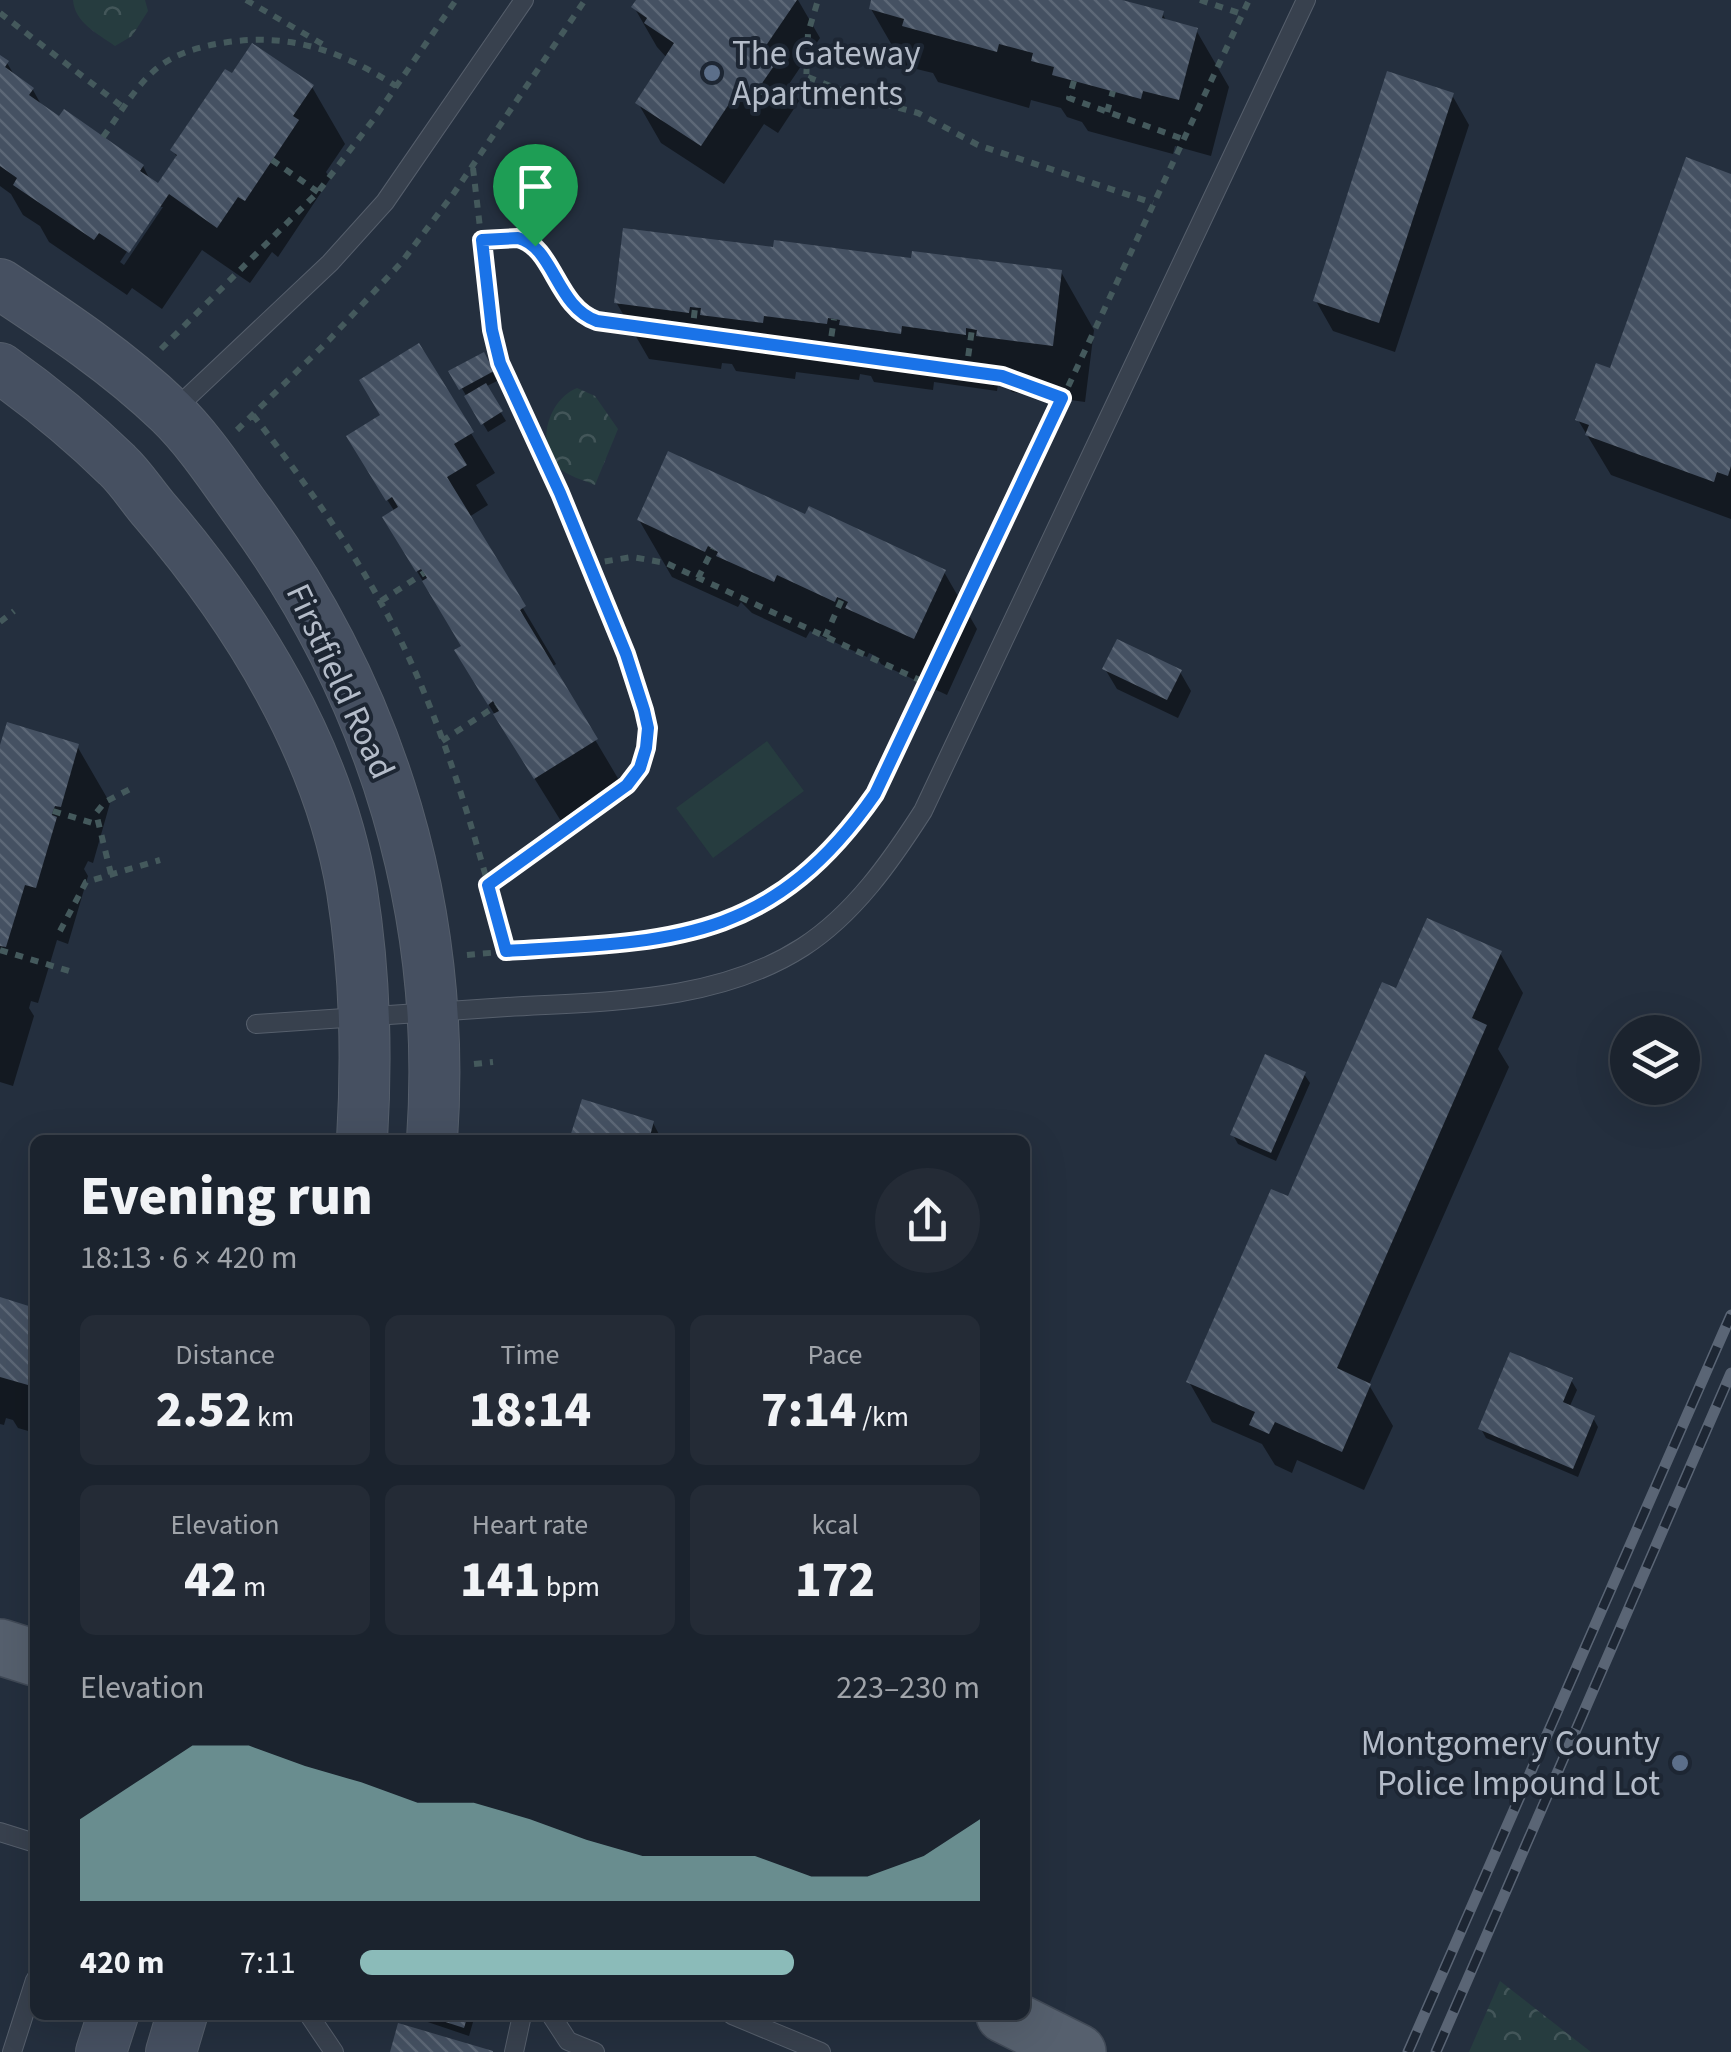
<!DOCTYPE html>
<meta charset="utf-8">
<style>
:root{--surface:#1b232e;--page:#242b36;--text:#f1f3f6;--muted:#a0a4aa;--line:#39404a;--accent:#8bbbb9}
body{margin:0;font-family:"Source Sans 3",sans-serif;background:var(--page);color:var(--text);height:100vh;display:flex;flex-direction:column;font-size:38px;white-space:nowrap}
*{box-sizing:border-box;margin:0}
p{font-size:32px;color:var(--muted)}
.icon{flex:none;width:55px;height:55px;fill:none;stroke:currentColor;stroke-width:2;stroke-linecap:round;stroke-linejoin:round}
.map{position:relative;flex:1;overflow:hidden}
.drawer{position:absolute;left:30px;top:1135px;width:1000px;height:885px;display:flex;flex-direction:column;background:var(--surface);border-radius:15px;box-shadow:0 10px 40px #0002,0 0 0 2px var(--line)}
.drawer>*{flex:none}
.fabs{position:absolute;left:1610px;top:1015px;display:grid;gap:20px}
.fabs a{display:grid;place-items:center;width:90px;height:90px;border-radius:50%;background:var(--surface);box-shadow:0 10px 40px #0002,0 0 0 2px var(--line);font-size:50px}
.pin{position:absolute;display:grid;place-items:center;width:85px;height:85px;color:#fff;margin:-102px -42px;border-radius:50% 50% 50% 0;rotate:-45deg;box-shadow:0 0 10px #0007}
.pin .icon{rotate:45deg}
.round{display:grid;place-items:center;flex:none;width:105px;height:105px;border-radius:52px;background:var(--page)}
.overview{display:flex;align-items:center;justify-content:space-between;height:170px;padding:0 50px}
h1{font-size:55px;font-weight:800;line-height:75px}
.figures{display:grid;grid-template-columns:repeat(3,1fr);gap:15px;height:170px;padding:10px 50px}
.figures div{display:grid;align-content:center;border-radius:15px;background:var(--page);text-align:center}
.figures b{font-size:50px;font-weight:800}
.figures small{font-size:28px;font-weight:400}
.figures p{font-size:28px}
.chart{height:280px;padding:20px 50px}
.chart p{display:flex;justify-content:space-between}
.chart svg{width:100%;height:180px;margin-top:10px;fill:var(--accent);opacity:.7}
ul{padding:0 50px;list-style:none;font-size:32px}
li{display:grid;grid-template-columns:160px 120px 1fr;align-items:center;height:75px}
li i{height:25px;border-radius:12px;background:var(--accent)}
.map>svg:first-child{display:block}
</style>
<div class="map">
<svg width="1731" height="2052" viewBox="0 0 1731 2052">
<defs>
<pattern id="forest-crowns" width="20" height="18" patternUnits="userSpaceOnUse" patternTransform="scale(2.5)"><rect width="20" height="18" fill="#263c3f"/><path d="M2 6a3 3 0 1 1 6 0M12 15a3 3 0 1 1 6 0" fill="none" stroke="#435659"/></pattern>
<pattern id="building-back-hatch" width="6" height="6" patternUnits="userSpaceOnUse" patternTransform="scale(2.5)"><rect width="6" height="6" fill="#455162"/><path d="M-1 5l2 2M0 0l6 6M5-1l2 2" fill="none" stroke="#5d6877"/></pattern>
</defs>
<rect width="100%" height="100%" fill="#242f3e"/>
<path fill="url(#forest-crowns)" d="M73 0H145L148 11 132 36 115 46C97 33 75 23 73 0Z
M577 388 595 396 618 429 595 485C583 480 568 476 559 468 534 445 549 399 577 388Z
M1500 1981 1591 2052H1469Z"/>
<path fill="#263c3f" d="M767 741 804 791 713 858 676 808Z"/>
<path fill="#0007" fill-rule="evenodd" d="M639 0H798L820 38 789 84 799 101 778 133 764 124 724 184 661 143 638 103 667 58 657 47 634 7Z
M874 0H1112L1162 13 1167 22 1196 30 1229 87 1211 156 1175 146 1173 154 1088 131 1082 122 1067 117 1061 108 1031 100 1029 108 938 82 933 73 904 66 871 9Z
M0 58 7 63 16 78 33 90 43 108 143 166 151 182 158 187 178 159 173 150 312 87 345 144 326 172 330 179 278 257 272 252 250 283 202 250 162 309 132 288 127 295 49 242 40 226 23 215 11 194 0 186ZM157 207H163L124 265 120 262Z
M1452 95 1469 125 1395 352 1333 331 1316 301Z
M1731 176V519L1611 475 1578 420Z
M775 250 1061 272 1094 330 1085 402 1012 392 1008 386 998 384 997 391 934 382 933 390 874 382 871 376 860 374 859 380 796 372 795 379 736 371 732 364 722 363 721 369 649 359 616 302Z
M419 347 495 473 476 485 488 505 469 517 556 664 552 667 629 797 569 834 490 707 458 651 463 648 385 518 395 512 372 476 383 416Z
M483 355 497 381 485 387 506 421 488 432 452 372Z
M806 517 944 572 977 629 947 695 881 664 876 656 869 653 867 657 810 631 806 638 752 613 741 602 738 607 672 577 639 520Z
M1105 669 1180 672 1191 691 1178 718 1117 689Z
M77 746 110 803 93 863 88 861 84 869 88 876 68 944 57 940 38 1003 31 1001 29 1008 34 1016 13 1086 0 1082V753Z
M1500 953 1523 993 1498 1049 1509 1067 1369 1385 1393 1426 1364 1490 1297 1460 1292 1473 1275 1465 1262 1444 1212 1422 1189 1382 1289 1200 1397 991Z
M1304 1074 1310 1083 1276 1161 1238 1144 1233 1135Z
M653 1123 662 1140H572Z
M0 1300 35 1310V1433L18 1428 13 1420 6 1418 4 1425 0 1424Z
M1571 1380 1577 1390 1569 1408 1593 1418 1598 1427 1578 1477 1486 1438 1481 1429Z
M407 2015H475L469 2036Z"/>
<path fill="url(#building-back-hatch)" d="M636 0H797L763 50 778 60 754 95 741 86 701 146 635 103 674 43 644 23 647 18 631 7Z
M871 0H1122L1164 11 1162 18 1198 28 1179 100 1143 91 1141 99 1052 75 1054 67 1031 61 1033 53 999 44 997 52 902 26 904 19 869 9Z
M252 43 314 85 293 116 299 120 245 201 238 197 217 228 169 194 129 253 99 233 94 240 13 185 17 178 0 166V55L9 61 5 67 34 88 29 95 59 116 64 109 144 165 140 171 158 183 177 155 170 150 225 69 232 73Z
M1387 71 1454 93 1379 323 1313 301Z
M1686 157 1731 174V466L1728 476 1717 472 1714 482 1585 435 1589 425 1575 420 1596 363 1610 368Z
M623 228 773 247 774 240 911 258 912 251 1062 270 1053 346 976 336 977 330 966 328V335L902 326 901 334 839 325 840 320 828 318 827 324 764 316 763 323 700 315 701 308 690 307 689 313 614 303Z
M419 343 474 432 454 444 467 465 447 477 526 606 520 610 598 739 534 779 493 714 499 711 493 701 488 705 454 650 461 646 422 581 427 578 421 569 416 572 382 517 398 507 392 497 386 501 346 436 380 415 359 380Z
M484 352 494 371 459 390 448 371Z
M486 383 503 411 481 425 464 396Z
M668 451 805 514 809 506 946 570 914 639 845 608 848 602 842 599 837 597 835 602 777 575 774 582 716 556 718 552 708 546 705 552 637 520Z
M1117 639 1182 670 1167 700 1102 669Z
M7 722 79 744 61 807 55 806 53 811 52 815 57 817 36 888 25 885 6 947 0 946V745Z
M1427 918 1502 951 1472 1018 1487 1025 1337 1368 1371 1384 1342 1452 1275 1422 1269 1434 1249 1425 1255 1412 1186 1382 1271 1189 1288 1196 1382 982 1396 988Z
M1265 1054 1306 1072 1271 1153 1230 1135Z
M582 1099 654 1121 649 1140H569Z
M0 1297 35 1308V1387L0 1377Z
M1510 1352 1573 1378 1563 1402 1595 1416 1573 1469 1478 1429Z
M424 2015H468L464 2028Z
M398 2023 493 2051V2052H390Z"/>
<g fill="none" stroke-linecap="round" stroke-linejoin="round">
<defs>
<path id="lane" d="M172 412 330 263 385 202 524 0
M256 1024C339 1018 423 1013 507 1007 605 1001 716 1003 803 947 854 914 891 861 923 811L1306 0
M0 1832 35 1843
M309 2015 334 2052
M551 2015 568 2041 595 2052
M732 2015 821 2052
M12 2052 35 1980
M514 2052 522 2015"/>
<path id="secondary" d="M0 284C59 323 118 362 170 412 200 441 224 479 249 513 383 697 448 913 432 1140
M0 368C41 397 80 429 117 465 131 478 142 496 155 511 246 617 329 751 352 891 365 972 367 1058 362 1140
M101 2052 113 2015
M171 2052 182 2015"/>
<path id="primary" d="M0 1647 35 1658
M1004 2015 1078 2052"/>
</defs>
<use href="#lane" stroke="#565f6c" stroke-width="20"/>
<use href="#secondary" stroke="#565f6c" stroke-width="52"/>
<use href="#primary" stroke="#414a57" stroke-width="58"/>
<path stroke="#44595c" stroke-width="6" stroke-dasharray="8 8" stroke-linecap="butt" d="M246 0 324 45
M1200 0 1242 14
M0 13 124 108
M808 77 858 97 918 113 978 145 1153 203
M1074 81 1069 98 1183 139
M757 90C775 98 793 101 806 84L808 33 818 0
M1107 112 1113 91
M103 137C120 114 134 88 156 69 177 52 202 46 228 42 292 33 343 52 396 86
M272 160 318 192
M473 168 492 330 500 363 560 493 626 654 645 710 646 748 639 768 627 785 488 885
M482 240 519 238 535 246 569 303 585 317 597 321 1002 376 1062 398
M692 334 695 308
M161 349 318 192 373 120 456 0
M829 352 834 319
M966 372 972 329
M253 415C308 486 360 558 400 639 448 737 478 845 506 951
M237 430 329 340 401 263 454 193 585 0
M589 564 632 557 666 563 928 684
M698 578 713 549
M381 601 424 573
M0 622 14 611
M825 637 842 599
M442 741 496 706
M53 811 96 824
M111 874 96 813 105 802 132 788
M60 931 86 882 160 860
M0 950 69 971
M467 955C535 948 605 950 672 938 779 917 849 842 898 750L1249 0
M474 1064 493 1062"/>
<use href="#lane" stroke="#38414e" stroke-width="18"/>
<use href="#secondary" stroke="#465061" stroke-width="50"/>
<use href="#primary" stroke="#56606e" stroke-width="55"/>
<defs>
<path id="rail" d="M1408 2052 1731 1315
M1436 2052 1731 1373"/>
</defs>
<use href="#rail" stroke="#5a6575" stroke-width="11"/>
<use href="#rail" stroke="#1d2633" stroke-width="8" stroke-dasharray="22" stroke-linecap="butt"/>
</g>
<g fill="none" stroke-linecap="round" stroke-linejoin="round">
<defs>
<path id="route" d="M518 238C554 247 556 307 597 321L1002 376 1062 398 875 794C771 943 672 941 506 951L488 885 627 785 640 768 646 748 648 728 644 710 626 654 560 493 500 363 492 330 482 240Z"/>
</defs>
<use href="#route" stroke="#fff" stroke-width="20"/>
<use href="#route" stroke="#1a73e8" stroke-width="12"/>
</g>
<g fill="#5c6f8a" stroke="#1d2633" stroke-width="4">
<circle cx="712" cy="73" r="10"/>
<circle cx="1680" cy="1763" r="10"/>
</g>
<g text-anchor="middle" stroke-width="8" stroke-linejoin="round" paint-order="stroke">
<g font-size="35" fill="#b4bcc9" stroke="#1d2633" text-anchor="start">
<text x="732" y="65">The Gateway<tspan x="732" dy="40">Apartments</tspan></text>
<text x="1660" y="1755" text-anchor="end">Montgomery County<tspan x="1660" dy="40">Police Impound Lot</tspan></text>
</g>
<g font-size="35" fill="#b4bcc9" stroke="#1d2633">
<text transform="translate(341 681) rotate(65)" y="12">Firstfield Road</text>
</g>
</g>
</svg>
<div class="fabs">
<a><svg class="icon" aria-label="layers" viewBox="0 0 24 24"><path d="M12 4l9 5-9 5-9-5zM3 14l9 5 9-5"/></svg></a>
</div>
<div class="pin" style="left:535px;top:246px;background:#1e9e55"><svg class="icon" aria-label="arrive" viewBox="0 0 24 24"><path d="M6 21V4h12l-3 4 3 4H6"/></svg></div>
<section class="drawer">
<div class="overview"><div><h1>Evening run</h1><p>18:13 · 6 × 420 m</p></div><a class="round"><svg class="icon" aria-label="share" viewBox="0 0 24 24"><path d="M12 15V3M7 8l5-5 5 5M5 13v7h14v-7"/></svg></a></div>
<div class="figures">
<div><p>Distance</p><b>2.52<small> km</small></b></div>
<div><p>Time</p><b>18:14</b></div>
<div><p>Pace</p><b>7:14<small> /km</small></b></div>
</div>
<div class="figures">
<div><p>Elevation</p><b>42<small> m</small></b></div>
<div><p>Heart rate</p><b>141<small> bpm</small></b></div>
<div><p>kcal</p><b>172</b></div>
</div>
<div class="chart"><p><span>Elevation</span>223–230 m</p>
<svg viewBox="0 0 160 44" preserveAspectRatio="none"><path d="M0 44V24L10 15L20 6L30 6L40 11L50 15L60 20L70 20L80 24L90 29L100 33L110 33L120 33L130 38L140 38L150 33L160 24V44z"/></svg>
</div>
<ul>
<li><b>420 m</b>7:11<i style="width:70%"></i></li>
</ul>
</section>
</div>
